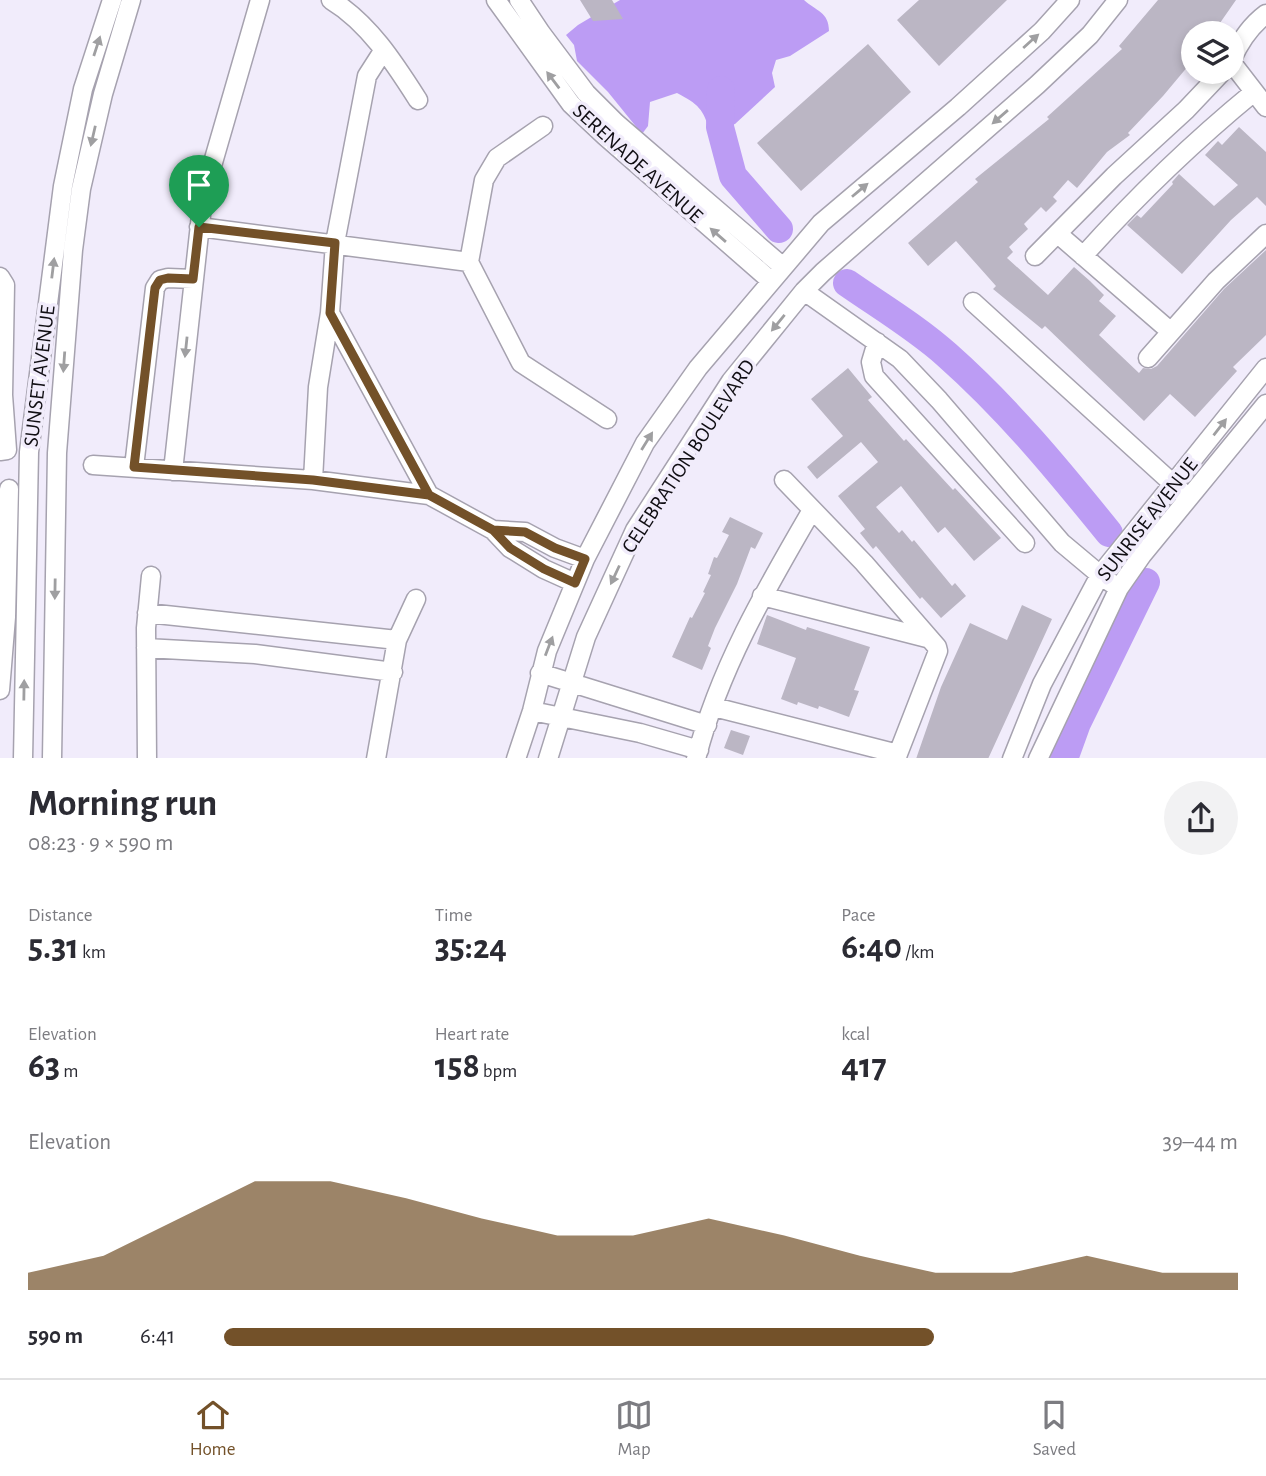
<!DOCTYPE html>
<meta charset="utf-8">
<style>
:root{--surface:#fff;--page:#f2f2f3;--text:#2b2b33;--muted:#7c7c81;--line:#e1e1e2;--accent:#735129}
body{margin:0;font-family:"Alegreya Sans",sans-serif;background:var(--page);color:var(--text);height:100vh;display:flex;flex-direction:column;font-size:26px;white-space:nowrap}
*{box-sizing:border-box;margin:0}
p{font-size:23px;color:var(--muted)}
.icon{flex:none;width:38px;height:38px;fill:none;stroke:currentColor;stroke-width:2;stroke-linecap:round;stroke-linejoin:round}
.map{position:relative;height:758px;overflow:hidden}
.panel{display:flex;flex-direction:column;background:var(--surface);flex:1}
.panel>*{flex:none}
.controls{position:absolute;left:1181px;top:21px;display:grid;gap:14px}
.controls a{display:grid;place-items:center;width:63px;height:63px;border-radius:50%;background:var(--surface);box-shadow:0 4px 10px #0003;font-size:35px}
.pin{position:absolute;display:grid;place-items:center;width:60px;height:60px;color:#fff;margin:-72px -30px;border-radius:50% 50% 50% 0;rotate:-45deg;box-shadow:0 0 7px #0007}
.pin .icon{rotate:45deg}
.round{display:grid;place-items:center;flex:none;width:74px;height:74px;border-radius:37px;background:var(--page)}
.head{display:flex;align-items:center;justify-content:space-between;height:119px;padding:0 28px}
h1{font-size:38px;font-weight:600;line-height:52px}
.figures{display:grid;grid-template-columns:repeat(3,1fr);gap:10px;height:119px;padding:7px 28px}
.figures div{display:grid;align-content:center}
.figures b{font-size:35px;font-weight:600}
.figures small{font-size:19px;font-weight:400}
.figures p{font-size:19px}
.chart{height:196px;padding:14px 28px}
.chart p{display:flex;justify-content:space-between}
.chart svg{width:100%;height:126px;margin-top:7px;fill:var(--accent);opacity:.7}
ul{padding:0 28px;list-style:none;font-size:23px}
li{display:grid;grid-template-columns:112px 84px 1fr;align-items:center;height:52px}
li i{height:18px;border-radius:9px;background:var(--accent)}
.tabs{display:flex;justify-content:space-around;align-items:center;height:98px;border-top:2px solid var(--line);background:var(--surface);font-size:19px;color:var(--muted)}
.tabs a{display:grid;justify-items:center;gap:4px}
.tabs .current{color:var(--accent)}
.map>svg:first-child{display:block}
</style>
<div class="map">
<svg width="1266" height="759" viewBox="0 0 1266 759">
<rect width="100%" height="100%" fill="#f1ecfb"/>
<path fill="#bc9cf4" d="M620 0H804C816 11 829 12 829 31L790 56 776 60 772 73 775 87 735 124 720 127 710 133C704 109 698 104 677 93L650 102 648 126 642 134 608 92 577 61 574 45 566 35 578 25Z"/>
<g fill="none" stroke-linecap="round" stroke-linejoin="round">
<path stroke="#bc9cf4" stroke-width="28" d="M721 90 720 127 733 176 779 229
M847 283C880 306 917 328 947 355 1008 409 1058 470 1109 533
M1064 759 1077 723 1146 582"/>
</g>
<path fill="#bbb6c4" d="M580 0H612L623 19 593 21Z
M919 0H1007L939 66 897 20Z
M1158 0H1236L1213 33H1194V59L1163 96 1128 133 1130 135 1107 152 1077 188 1068 180 1053 197 1057 201 1046 212 1041 207 1024 224 1028 229 1009 247 1013 252 1007 258 1048 295 1074 267 1090 281 1104 295 1099 301 1116 316 1099 335 1139 373 1143 368 1151 369 1157 366 1224 289 1266 250V335L1233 367 1237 371 1195 417 1170 394 1144 421 1045 326 1042 329 993 289 996 286 956 241 928 266 908 243 978 182 975 179 1049 119 1047 117 1122 49 1119 46Z
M868 44 911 92 801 191 757 143Z
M1239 127 1266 152V206L1257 197 1231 220 1182 274 1127 225 1137 215 1141 218 1173 184 1172 182 1179 174 1214 206 1238 185 1205 155 1218 141 1222 145Z
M848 368 872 397 868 400 904 441 906 439 953 490 955 488 1001 538 974 561 945 527 938 533 901 486 876 507 899 533 902 530 912 542 914 540 952 586 955 583 966 596 941 618 922 597 920 599 876 546 873 549 860 533 865 529 838 496 878 462 861 442 817 479 807 467 843 436 811 399Z
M730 517 763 533 755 549 751 547 737 584 715 628 708 646 711 648 702 670 672 657 690 617 692 618 705 593 703 592 711 575 708 574 714 557 717 558 729 535 722 532Z
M1022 605 1052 619 988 759H916L941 687 970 623 1007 640Z
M767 615 806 630 807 627 870 647 854 690 859 691 849 717 819 706 818 709 798 702 797 705 781 699 796 658 757 644Z
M731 730 750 736 743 755 724 748Z"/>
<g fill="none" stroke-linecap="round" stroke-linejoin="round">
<defs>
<path id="minor" d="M331 0C369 23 395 64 418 100
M496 0 571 104 605 136 770 280
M519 0 541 33 586 93 616 123 782 266
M1232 59C1240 41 1250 26 1266 14
M1232 63 1266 107
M543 126 497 158 484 180 469 262 521 363 607 419
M199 227 469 262
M1058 234 1170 331
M1035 256 1114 176 1186 110 1222 72
M1083 256C1136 197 1193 142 1254 92
M0 277 5 285 3 395 7 450 0 451
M804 291 900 359 939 400 1062 543 1105 579 1119 588
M973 302 1182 492
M330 313 429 495
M877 342 871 362 874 376 1025 543
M1148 358 1216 281 1266 234
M93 465 313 480 429 495 493 530 510 548 544 569 575 583
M134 467 155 288 160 280 168 278 193 279
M173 471 203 197 260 0
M313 480 318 387 330 313 335 243 367 76 383 51
M784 480 864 563 937 647 938 651 896 759
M493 530 525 532 555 548 585 559
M762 596 927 638
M147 613 397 640
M146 648 255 654 393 672
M540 673 707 725
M0 690 6 617 9 489
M714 707 898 754
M532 711 640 733 699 750
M23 759 29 452 63 186 83 89 112 0
M52 759 57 453 73 250 81 189 103 94 131 0
M147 759 146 628 151 576
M376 759 397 640 416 599
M516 759 532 711 547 651 585 559 645 443 698 368 821 223 958 107 1042 31 1070 0
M548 759 586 637 635 530 731 381 804 291 823 272 1037 85 1090 35 1118 0
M696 759C719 669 766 589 812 510
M1012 759 1042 684 1100 575 1266 368
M1038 759 1119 588 1142 555 1266 404"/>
</defs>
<use href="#minor" stroke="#a6a2af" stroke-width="21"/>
<use href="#minor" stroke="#fff" stroke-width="18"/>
</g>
<defs><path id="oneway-solid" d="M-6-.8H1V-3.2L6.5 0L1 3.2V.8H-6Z" transform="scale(1.75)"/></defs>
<g fill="#9f9fa1">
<use href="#oneway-solid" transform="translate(1031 41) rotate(-42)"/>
<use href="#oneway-solid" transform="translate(97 46) rotate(-72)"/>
<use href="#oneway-solid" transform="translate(553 80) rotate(-127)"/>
<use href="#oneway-solid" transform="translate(1000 117) rotate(139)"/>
<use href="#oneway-solid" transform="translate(93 136) rotate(103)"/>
<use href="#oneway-solid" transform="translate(860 190) rotate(-40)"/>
<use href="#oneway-solid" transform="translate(718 235) rotate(-139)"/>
<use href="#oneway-solid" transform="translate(53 268) rotate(-83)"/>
<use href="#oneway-solid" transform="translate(778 323) rotate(129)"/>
<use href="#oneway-solid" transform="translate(186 347) rotate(96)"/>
<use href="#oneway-solid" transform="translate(64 362) rotate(94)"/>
<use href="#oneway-solid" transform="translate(1220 427) rotate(-52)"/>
<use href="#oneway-solid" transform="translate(647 441) rotate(-58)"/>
<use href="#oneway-solid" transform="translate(615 575) rotate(115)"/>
<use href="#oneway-solid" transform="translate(55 589) rotate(91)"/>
<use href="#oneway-solid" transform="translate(549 646) rotate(-69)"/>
<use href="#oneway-solid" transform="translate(24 690) rotate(-89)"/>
</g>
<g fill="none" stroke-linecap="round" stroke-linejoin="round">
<defs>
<path id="route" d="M199 227 193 279 168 278 160 280 155 288 134 467 313 480 429 495 493 530 525 532 555 548 585 559 575 583 544 569 510 548 493 530 429 495 330 313 335 243 199 227"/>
</defs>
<use href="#route" stroke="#fff" stroke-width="14"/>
<use href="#route" stroke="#735129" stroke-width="9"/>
</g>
<g text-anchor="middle" stroke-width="7" stroke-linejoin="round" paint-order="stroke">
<g font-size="21" fill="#100e13" stroke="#f1ecfb">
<text transform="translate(638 163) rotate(42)" y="7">SERENADE AVENUE</text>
<text transform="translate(39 376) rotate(-83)" y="7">SUNSET AVENUE</text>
<text transform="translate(688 456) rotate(-57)" y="7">CELEBRATION BOULEVARD</text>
<text transform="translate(1147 519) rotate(-52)" y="7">SUNRISE AVENUE</text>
</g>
</g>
</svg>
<div class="controls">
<a><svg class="icon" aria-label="layers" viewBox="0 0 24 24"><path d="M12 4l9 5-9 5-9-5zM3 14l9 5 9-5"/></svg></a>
</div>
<div class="pin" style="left:199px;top:227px;background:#1e9e55"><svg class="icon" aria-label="arrive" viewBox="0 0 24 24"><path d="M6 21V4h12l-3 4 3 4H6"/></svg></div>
</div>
<section class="panel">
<div class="head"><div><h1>Morning run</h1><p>08:23 · 9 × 590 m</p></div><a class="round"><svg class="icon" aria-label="share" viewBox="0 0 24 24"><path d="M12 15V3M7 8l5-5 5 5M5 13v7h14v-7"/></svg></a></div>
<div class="figures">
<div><p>Distance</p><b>5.31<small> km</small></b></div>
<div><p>Time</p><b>35:24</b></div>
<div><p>Pace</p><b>6:40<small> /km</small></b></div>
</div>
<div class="figures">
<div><p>Elevation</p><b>63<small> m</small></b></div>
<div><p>Heart rate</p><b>158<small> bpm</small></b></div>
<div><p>kcal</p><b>417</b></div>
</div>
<div class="chart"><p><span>Elevation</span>39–44 m</p>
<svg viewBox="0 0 160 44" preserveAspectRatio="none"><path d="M0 44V38L10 32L20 19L30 6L40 6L50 12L60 19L70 25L80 25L90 19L100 25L110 32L120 38L130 38L140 32L150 38L160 38V44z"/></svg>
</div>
<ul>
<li><b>590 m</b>6:41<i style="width:70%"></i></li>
</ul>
</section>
<nav class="tabs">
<a class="current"><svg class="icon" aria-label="home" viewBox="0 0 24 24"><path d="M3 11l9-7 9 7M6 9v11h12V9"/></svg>Home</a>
<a><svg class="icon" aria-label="map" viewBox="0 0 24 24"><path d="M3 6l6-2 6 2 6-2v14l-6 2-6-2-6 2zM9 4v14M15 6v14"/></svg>Map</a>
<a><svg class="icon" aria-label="saved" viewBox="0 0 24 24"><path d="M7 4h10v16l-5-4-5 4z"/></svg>Saved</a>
</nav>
